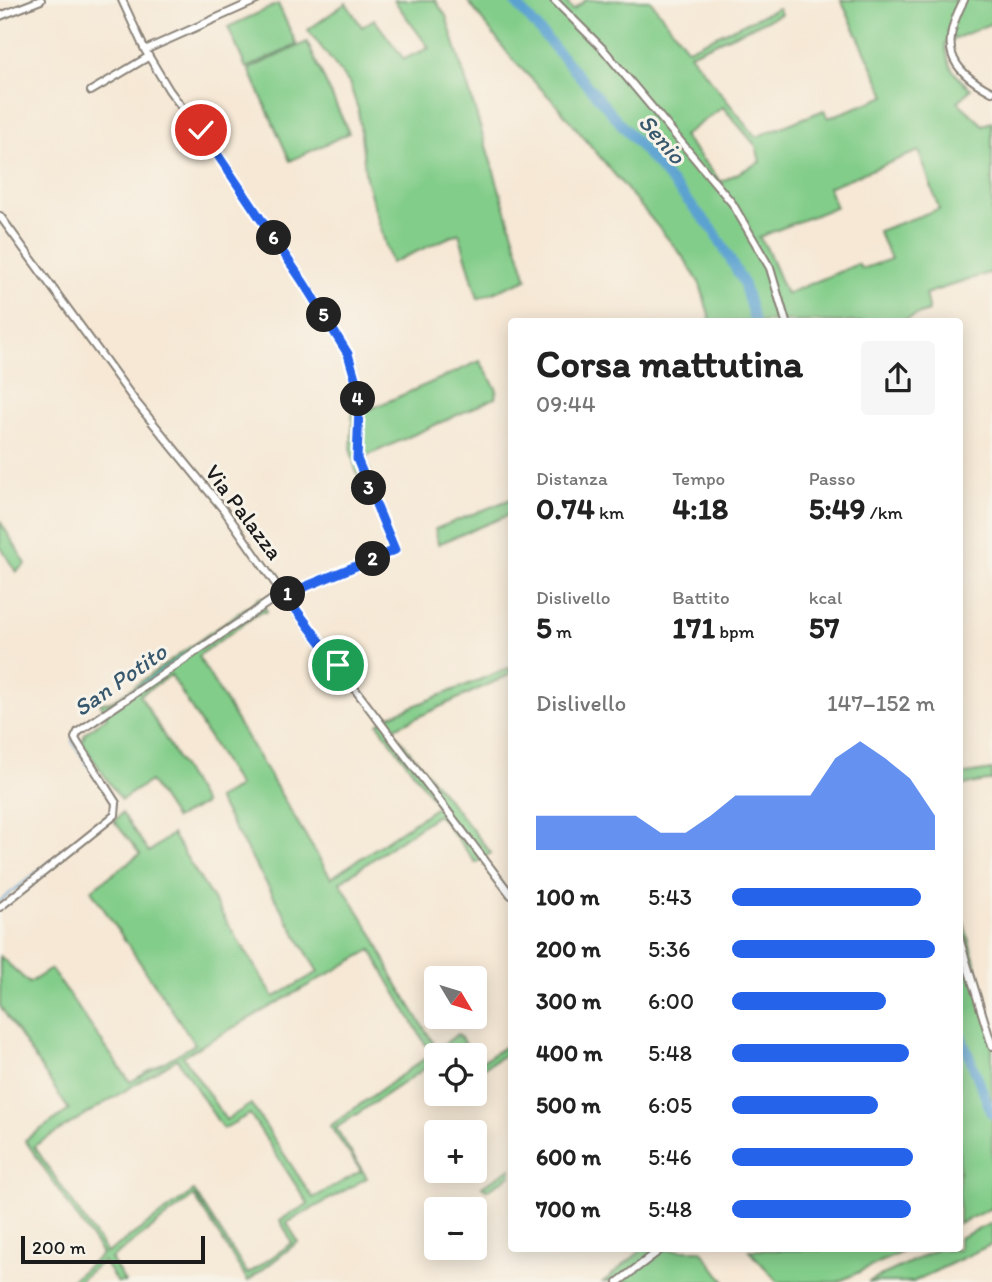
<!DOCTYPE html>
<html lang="it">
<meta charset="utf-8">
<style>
:root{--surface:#fff;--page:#f6f6f6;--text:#222;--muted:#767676;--accent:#2563eb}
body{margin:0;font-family:Itim,sans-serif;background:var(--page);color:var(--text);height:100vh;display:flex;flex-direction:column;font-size:26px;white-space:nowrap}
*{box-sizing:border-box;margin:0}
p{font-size:23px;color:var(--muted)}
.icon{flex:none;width:38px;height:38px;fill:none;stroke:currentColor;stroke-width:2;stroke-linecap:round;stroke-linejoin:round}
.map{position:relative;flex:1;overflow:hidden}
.details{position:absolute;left:508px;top:318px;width:455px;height:934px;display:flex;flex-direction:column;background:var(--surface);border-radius:7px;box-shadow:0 4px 18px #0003}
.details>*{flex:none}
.needle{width:46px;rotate:128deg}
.controls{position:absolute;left:424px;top:966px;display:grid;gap:14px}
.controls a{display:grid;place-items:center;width:63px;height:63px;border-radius:7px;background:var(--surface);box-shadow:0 4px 18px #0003;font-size:35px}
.scale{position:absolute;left:21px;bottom:18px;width:184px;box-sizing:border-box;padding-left:7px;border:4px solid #1c1c1c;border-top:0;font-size:19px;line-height:24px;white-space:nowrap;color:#1c1c1c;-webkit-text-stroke:5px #f7f3e8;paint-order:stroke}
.pin{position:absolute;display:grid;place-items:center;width:60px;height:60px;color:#fff;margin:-30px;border:4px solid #fff;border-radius:50%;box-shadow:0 2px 7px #0007}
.km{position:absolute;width:35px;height:35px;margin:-18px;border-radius:50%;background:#222;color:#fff;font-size:19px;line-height:35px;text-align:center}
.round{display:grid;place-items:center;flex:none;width:74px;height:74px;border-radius:7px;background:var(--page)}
.head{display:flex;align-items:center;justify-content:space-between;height:119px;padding:0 28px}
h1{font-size:38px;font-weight:700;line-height:52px}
.stats{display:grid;grid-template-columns:repeat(3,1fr);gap:10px;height:119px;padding:7px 28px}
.stats div{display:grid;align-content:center}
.stats b{font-size:30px;font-weight:700}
.stats small{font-size:19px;font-weight:400}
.stats p{font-size:19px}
.chart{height:196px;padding:14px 28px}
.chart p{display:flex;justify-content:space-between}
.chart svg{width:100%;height:126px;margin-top:7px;fill:var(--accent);opacity:.7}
ul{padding:0 28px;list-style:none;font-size:23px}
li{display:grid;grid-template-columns:112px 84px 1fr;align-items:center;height:52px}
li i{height:18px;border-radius:9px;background:var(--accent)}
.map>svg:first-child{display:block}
</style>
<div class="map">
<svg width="992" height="1282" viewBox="0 0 992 1282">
<rect width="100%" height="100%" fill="#f7f3e8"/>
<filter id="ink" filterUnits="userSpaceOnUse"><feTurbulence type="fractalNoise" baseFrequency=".0143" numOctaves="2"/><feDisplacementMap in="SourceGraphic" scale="14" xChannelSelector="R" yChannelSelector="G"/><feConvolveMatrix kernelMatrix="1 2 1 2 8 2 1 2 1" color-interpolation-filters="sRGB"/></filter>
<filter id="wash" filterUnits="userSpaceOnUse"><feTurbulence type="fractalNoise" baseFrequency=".00686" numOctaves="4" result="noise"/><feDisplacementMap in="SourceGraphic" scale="28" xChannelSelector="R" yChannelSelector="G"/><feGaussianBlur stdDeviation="1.57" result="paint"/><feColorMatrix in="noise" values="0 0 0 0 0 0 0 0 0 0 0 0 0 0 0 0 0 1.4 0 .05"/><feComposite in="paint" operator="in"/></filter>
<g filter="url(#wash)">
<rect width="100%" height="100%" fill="#f6e8d5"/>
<path fill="#83cd8a" stroke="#507453" stroke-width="2" fill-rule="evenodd" d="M394 0H435L446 16 527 279 478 299 459 233 391 263 366 179 358 109 349 83 308 30 346 3 362 27 374 19 404 59 429 48Z
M467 0H565L573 10 586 0H650L688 49 778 8 781 14 690 54 756 137 824 110 828 118 886 96 841 0H992V23L945 43C948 67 953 74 971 89L958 102 983 125 992 122V272L925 294 929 311 897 322H711L700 284 684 258 556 104 513 60ZM723 107 756 146 760 162 721 182 683 136ZM919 151 939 209 878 231 891 259 862 269 858 264 786 294 766 247 759 237 836 207 828 187Z
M278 4 297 45 246 68 228 27Z
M307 42 349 133 290 161 249 69Z
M480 361 497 390 495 398 364 457 370 471 357 474 351 452 353 405 348 395 365 385 366 411Z
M511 499V514L438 544 435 529Z
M0 521 26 564 16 572 0 546Z
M261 597 267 612H260L198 656 331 878 438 806 378 724 389 716 511 667V674L392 729 491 853 476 863 442 819 437 815 340 882 375 938 391 974 437 1049 458 1034 473 1055H436V1061L336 1128 367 1178 287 1223 298 1242 248 1281 194 1196 111 1259 125 1282H117L103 1261 77 1282H69L102 1254 25 1140 69 1110 0 1006V956L29 983 51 969 130 1082 195 1044 91 890 140 854 114 821 122 813 149 852 172 834 274 997 318 972 217 799 239 787 171 675 140 695 204 804 175 819 150 781 121 800 82 743 85 733 107 717 100 703 110 702 129 690ZM371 950 431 1054 330 1126 361 1171 313 1198 251 1104 226 1120 183 1056ZM177 1059 223 1129 250 1114 308 1204 280 1220 292 1243 248 1274 194 1191 107 1253 34 1146Z
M992 770V780L959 786V775Z
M959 906 992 1023V1210L991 1208 959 1224Z
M511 1043V1051L474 1074V1058L479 1063Z
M511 1168V1175L487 1190 482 1186Z
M992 1223V1244L913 1282H868L936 1250H959V1238Z
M642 1250H701L725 1282H603Z
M749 1250H906L838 1282H778Z"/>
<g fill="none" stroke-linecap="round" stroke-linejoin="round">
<path stroke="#5ba2d1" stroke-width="2" d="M118 701 275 592
M76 731 72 741 95 776
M0 901 110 815 114 805 111 801"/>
<path stroke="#5ba2d1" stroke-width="10" d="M513 0 714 231 743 282 755 322
M959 1031 992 1114"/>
</g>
</g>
<g filter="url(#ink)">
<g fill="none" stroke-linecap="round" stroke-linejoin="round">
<defs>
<path id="minor" d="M122 0 145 50 169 90 224 164 304 282 348 354 355 378 359 408 357 459 395 550 285 595
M554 0 603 49 732 203 770 268 786 322
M964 0C940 45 947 69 992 92
M0 16 41 0
M145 50 257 0
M91 91 148 57
M0 216 135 401 224 510 282 593 511 895
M0 907 115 815 116 803 77 742 75 738 78 732 282 593
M959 938 992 1046
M618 1282 660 1250"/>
</defs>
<use href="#minor" stroke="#898278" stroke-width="10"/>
<use href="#minor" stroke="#fff" stroke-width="6"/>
</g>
</g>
<g fill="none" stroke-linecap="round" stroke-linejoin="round" filter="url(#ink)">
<defs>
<path id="route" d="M201 130 303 282 348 354 355 378 359 408 357 459 395 550 285 595 338 665"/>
</defs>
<use href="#route" stroke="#fff" stroke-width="14"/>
<use href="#route" stroke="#2563eb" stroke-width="9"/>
</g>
<g text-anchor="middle" stroke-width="6" stroke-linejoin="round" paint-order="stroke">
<g font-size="23" fill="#1c1c1c" stroke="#f7f3e8">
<text transform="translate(244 512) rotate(53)" y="8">Via Palazza</text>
</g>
<g font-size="24" font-style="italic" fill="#38586d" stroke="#f7f3e8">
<text transform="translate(662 139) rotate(49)" y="8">Senio</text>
<text transform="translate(120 680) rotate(-35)" y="8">San Potito</text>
</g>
</g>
</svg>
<div class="controls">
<a><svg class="needle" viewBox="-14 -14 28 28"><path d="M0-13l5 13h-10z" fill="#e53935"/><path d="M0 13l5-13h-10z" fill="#767676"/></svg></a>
<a><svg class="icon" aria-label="locate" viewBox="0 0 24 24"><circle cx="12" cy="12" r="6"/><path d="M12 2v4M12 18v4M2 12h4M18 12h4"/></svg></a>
<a>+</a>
<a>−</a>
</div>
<div class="scale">200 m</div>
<div class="pin" style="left:338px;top:665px;background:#1e9e55"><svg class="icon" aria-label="arrive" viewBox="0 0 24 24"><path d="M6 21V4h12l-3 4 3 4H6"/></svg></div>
<div class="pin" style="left:201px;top:130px;background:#d93025"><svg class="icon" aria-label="check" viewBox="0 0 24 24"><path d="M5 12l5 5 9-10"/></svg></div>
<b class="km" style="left:288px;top:594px">1</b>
<b class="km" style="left:373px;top:559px">2</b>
<b class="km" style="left:369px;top:488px">3</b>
<b class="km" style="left:358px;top:399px">4</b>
<b class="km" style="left:324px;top:315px">5</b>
<b class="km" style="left:274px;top:238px">6</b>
<section class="details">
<div class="head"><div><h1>Corsa mattutina</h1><p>09:44</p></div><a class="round"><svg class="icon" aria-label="share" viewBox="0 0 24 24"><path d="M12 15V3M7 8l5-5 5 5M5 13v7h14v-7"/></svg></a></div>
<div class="stats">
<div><p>Distanza</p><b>0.74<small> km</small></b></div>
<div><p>Tempo</p><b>4:18</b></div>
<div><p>Passo</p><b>5:49<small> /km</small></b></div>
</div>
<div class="stats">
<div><p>Dislivello</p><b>5<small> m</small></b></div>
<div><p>Battito</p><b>171<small> bpm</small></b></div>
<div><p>kcal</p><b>57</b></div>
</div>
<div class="chart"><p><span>Dislivello</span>147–152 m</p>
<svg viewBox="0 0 160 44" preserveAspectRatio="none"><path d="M0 44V32L10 32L20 32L30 32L40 32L50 38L60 38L70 32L80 25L90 25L100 25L110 25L120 12L130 6L140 12L150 19L160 32V44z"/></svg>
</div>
<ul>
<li><b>100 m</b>5:43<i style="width:93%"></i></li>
<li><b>200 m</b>5:36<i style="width:100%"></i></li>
<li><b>300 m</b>6:00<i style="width:76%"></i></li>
<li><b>400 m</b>5:48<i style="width:87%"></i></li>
<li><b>500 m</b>6:05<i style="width:72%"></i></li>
<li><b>600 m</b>5:46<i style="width:89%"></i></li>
<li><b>700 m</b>5:48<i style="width:88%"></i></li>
</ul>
</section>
</div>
